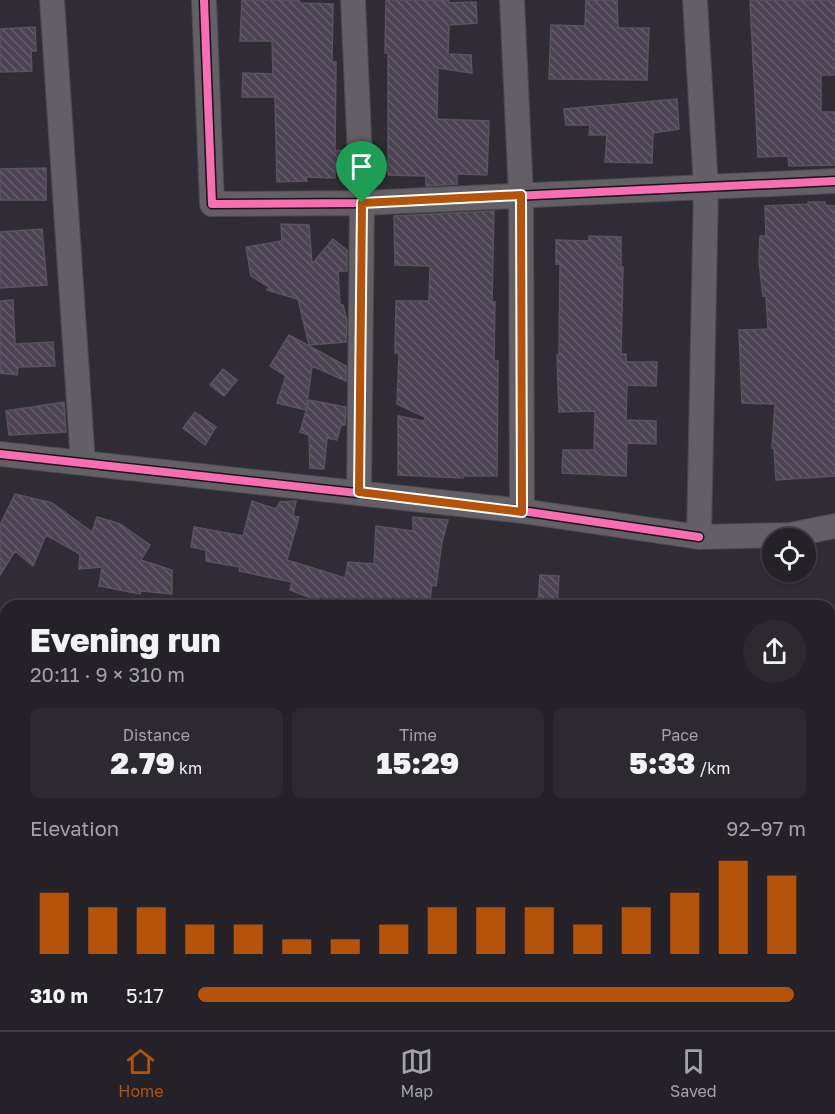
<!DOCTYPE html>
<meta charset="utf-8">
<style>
:root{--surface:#242128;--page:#2c2930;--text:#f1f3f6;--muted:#a3a3a8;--line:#413e45;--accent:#b45309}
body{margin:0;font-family:"Golos Text",sans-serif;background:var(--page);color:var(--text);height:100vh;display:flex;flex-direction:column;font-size:22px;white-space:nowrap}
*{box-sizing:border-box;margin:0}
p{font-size:20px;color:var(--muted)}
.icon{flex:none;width:33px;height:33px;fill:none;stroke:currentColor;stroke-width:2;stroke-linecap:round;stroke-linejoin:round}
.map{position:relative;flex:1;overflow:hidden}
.side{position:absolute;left:0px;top:600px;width:836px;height:430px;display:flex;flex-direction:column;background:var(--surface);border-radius:18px 18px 0 0;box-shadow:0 2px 4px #0004,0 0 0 2px var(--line)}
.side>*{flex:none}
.fabs{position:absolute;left:762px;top:528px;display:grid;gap:12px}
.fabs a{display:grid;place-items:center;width:54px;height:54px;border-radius:50%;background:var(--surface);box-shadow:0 2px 4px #0004,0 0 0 2px var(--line);font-size:30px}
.pin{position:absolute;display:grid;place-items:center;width:51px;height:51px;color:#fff;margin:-62px -26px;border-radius:50% 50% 50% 0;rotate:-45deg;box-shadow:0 0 6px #0007}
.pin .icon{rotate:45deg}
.round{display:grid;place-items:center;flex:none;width:63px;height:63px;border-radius:32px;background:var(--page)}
.summary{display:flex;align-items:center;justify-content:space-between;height:102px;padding:0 30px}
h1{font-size:33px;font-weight:800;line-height:45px}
.figures{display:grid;grid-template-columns:repeat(3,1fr);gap:9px;height:102px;padding:6px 30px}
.figures div{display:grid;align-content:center;border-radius:9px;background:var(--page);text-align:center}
.figures b{font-size:30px;font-weight:800}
.figures small{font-size:16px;font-weight:400}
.figures p{font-size:16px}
.chart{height:168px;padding:12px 30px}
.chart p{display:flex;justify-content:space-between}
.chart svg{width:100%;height:108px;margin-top:6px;stroke:var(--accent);stroke-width:6}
ul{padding:0 30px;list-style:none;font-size:20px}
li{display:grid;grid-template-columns:96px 72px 1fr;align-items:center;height:45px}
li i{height:15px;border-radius:8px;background:var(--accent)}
.menu{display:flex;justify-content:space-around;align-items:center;height:84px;border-top:2px solid var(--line);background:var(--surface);font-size:16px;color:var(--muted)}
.menu a{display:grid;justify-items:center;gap:3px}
.menu .on{color:var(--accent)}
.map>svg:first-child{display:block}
</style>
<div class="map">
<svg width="835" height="1030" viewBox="0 0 835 1030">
<defs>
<pattern id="building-back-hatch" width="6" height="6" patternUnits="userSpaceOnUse" patternTransform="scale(1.5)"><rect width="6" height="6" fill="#4b4252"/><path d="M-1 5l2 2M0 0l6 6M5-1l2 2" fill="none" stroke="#655d6b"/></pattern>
</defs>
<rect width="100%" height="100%" fill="#302c35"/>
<path fill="url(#building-back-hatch)" stroke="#57545c" stroke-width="1.5" d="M242 0H299L300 3 333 4 332 62H336L335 151 345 150 346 164 335 166V178L306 177 307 181 277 182 275 97H242L243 73 273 74 272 41H240Z
M386 0H449V3L476 2 477 23 449 25 448 54 471 55 472 73 438 68 437 119 489 121 487 175 457 174V184L426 186V176L388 175V53H385Z
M586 0H617L618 28H649L647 80 549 79 551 25 585 26Z
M750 0H835V75H821V112H835V165L789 166 788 156 758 157Z
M35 27 36 51H31L32 71 0 72V29Z
M677 99 679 129 653 133 652 163 605 162 607 135H589L590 125H566L564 109Z
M46 168V200H0V169Z
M808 202H825V205L835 206V476L776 480 774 448H772L775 404 742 403 739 330 768 329 766 296H763L759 261 760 236H766L765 206 808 204Z
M494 211 492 302H495L494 361H498L497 476H463V478L398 475V416L424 421 425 417 397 404 399 353H395L396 301H429L430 266 395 265 394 216Z
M281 224 309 225 312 264 333 239 347 250V271H338L340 305H343L347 321 346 342 309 345 298 299 267 290 269 287 251 276 246 247 282 241Z
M42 229 47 285 0 288V232Z
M589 236 621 237V267H623L621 354H626V362H657L656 386 627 385 626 420 656 421V444L627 443 626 476 562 473 563 450H594L595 414V411L559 412 557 355H559L560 264H556V240L589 241Z
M13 300 15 344 53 342 55 366 18 367 17 375 0 373V301Z
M289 335 346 366V381L312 366 306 410 277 403 286 376 270 366Z
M223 369 237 380 224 396 210 385Z
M309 400 346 407 345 425H341L337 440 327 438 324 469 310 468 309 435 300 432Z
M64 402 66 432 9 435 6 411Z
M195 412 216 427 205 445 183 428Z
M15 494 52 503 92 532 97 517 120 524 150 545 141 560 172 570V594L141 591 140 594 99 586 102 567 79 569 80 554 46 535 33 566 15 551 0 575V525Z
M252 501 276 509 280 502 296 501 293 516 299 517 287 560 345 578 348 562 374 564 376 526 413 531V517L448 520 442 542 436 586 432 585 429 606H367L311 598 290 590 292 582 239 571 240 567 206 561V550L191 547 194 527 243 536Z
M540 575 559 576 557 606H538Z"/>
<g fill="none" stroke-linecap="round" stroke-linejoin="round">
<defs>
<path id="minor" d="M52 0 83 463
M204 0 212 204 362 203 835 181
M353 0 362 203 359 492
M512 0 521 195 522 511
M695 0 706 188 699 537 790 535 835 526
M0 454 522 511 699 537
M830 982 835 983
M538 1030V1024
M714 1030 715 1024"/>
</defs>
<use href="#minor" stroke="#4b4850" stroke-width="26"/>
<use href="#minor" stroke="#625f67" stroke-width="24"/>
<defs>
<path id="cycleway" d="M204 0 212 204 362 203 835 181
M0 454 522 511 699 537"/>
</defs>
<use href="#cycleway" stroke="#17131a" stroke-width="11"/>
<use href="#cycleway" stroke="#f96db3" stroke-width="8"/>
</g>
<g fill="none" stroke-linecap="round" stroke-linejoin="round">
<defs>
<path id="route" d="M521 195 522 512 359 492 362 203Z"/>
</defs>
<use href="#route" stroke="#fff" stroke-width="12"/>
<use href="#route" stroke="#b45309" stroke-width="8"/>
</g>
</svg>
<div class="fabs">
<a><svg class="icon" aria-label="locate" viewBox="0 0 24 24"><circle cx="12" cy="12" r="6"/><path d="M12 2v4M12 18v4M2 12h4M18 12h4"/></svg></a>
</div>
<div class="pin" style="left:362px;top:203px;background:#1e9e55"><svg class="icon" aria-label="arrive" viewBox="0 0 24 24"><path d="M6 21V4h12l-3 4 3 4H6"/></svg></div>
<section class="side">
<div class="summary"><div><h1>Evening run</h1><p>20:11 · 9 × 310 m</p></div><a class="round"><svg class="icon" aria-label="share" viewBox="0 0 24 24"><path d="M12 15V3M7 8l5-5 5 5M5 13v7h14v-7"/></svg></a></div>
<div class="figures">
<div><p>Distance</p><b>2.79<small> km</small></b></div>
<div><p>Time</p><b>15:29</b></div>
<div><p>Pace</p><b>5:33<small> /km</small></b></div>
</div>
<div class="chart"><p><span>Elevation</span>92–97 m</p>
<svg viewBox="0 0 160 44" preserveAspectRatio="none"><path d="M5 44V19M15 44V25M25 44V25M35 44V32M45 44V32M55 44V38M65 44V38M75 44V32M85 44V25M95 44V25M105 44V25M115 44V32M125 44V25M135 44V19M145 44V6M155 44V12"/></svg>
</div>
<ul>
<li><b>310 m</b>5:17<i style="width:98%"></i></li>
</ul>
</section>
</div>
<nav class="menu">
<a class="on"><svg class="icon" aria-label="home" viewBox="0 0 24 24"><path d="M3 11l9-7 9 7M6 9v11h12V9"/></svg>Home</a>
<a><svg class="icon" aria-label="map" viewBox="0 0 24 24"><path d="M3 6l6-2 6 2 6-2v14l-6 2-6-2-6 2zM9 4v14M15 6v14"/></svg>Map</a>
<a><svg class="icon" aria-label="saved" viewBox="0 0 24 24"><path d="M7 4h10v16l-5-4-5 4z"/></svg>Saved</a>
</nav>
